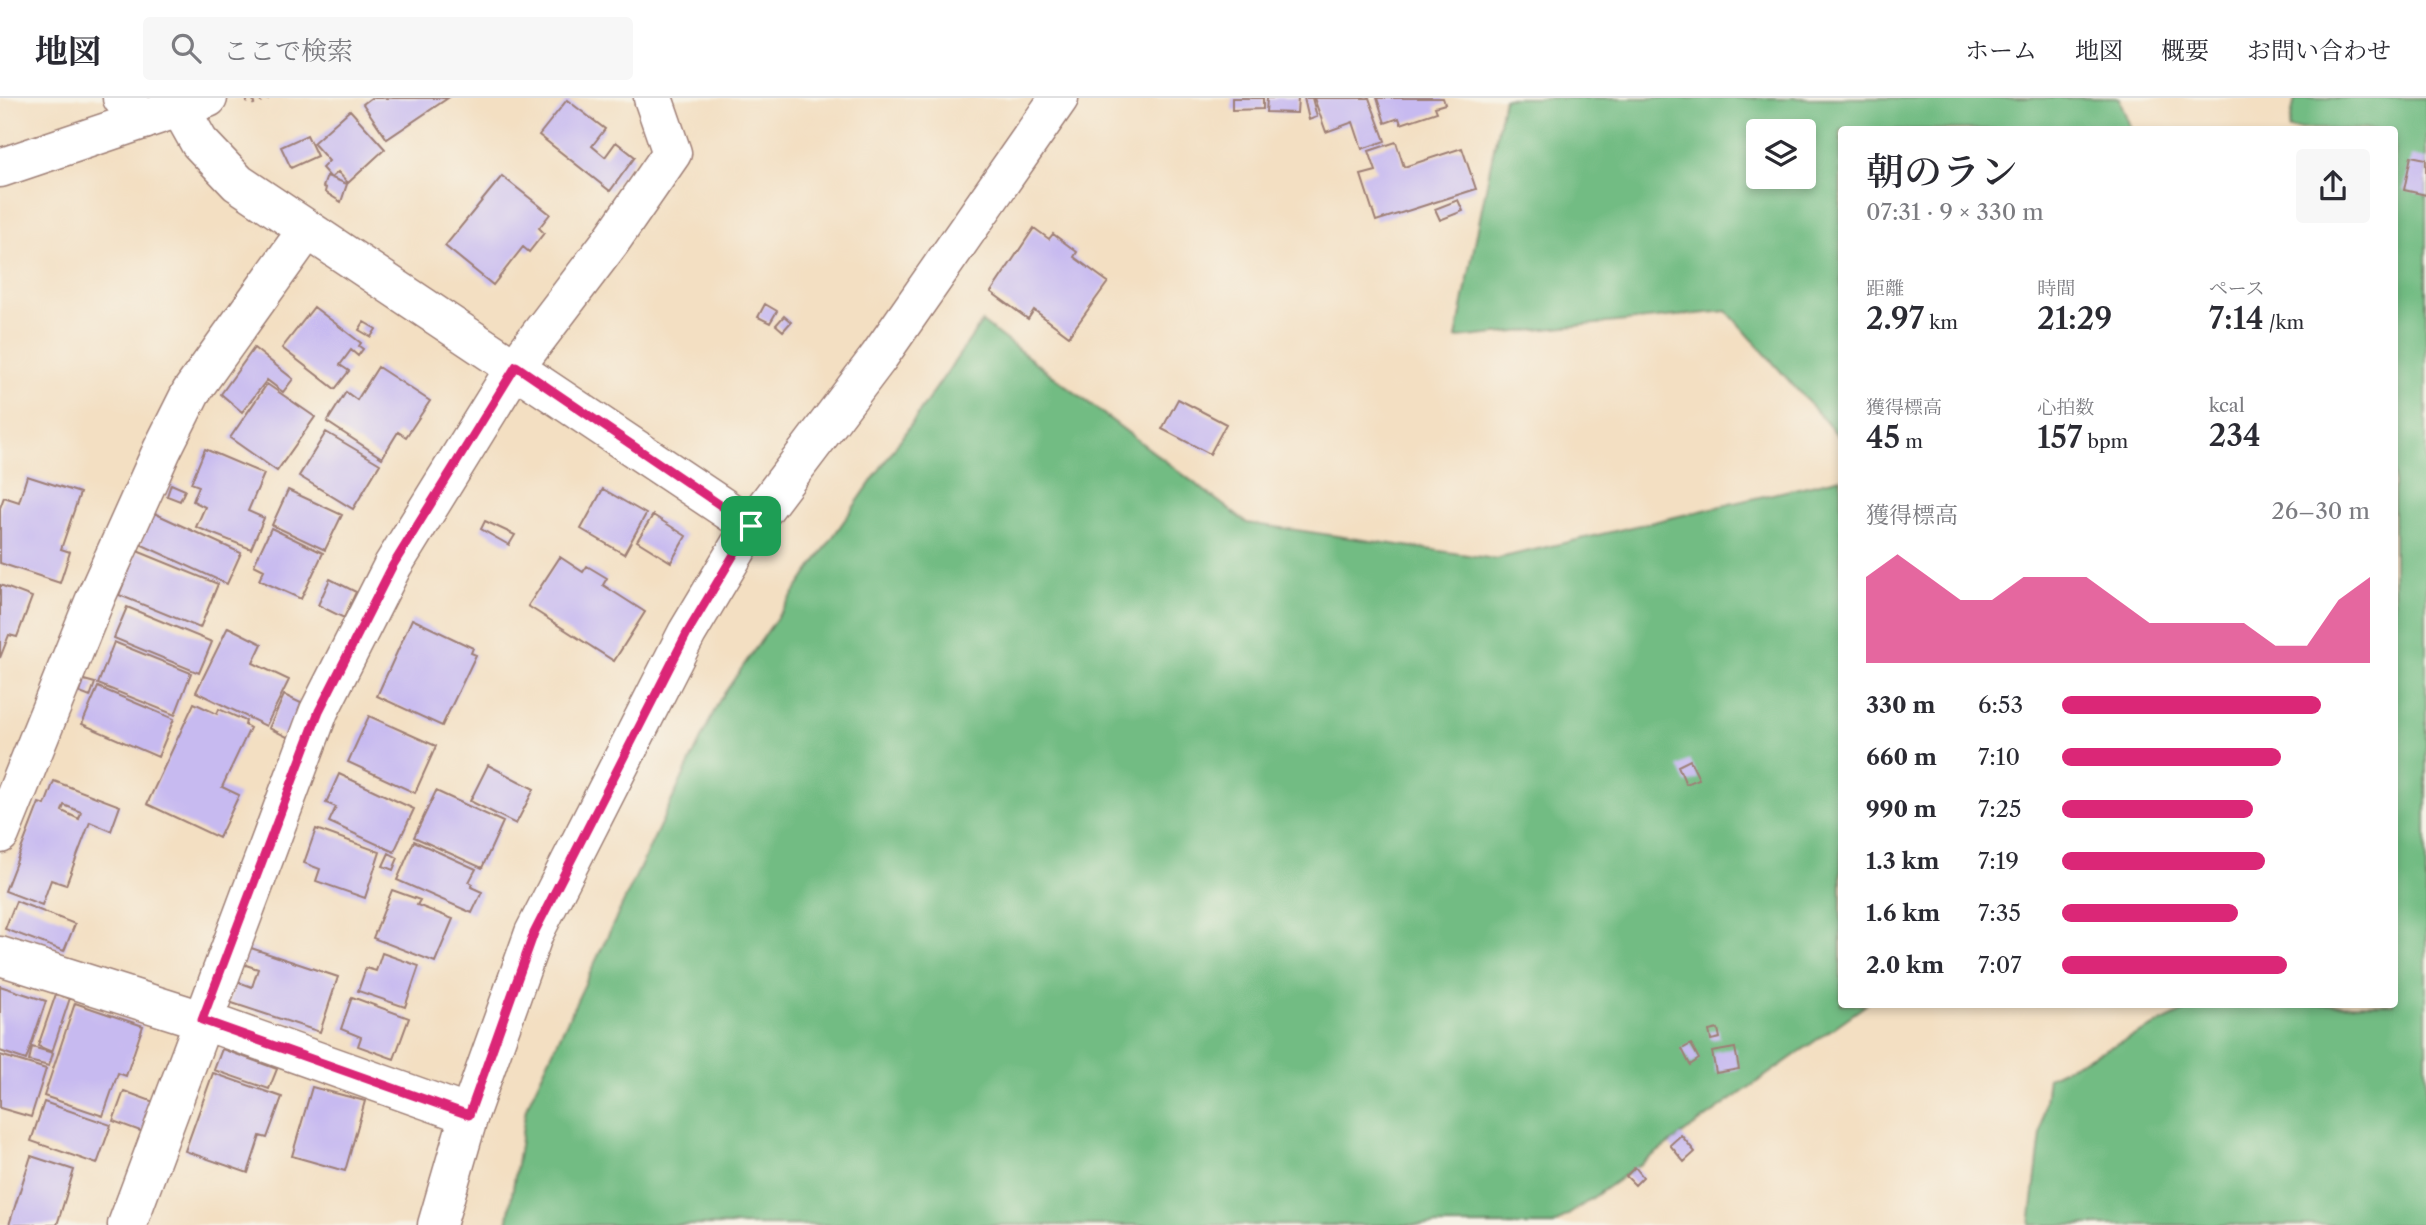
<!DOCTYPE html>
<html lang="ja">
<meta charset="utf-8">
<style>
:root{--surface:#fff;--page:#f7f7f7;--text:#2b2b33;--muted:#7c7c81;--line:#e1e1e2;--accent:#db2777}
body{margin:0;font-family:"Libre Caslon Text","Noto Serif JP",serif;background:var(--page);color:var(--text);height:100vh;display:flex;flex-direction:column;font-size:26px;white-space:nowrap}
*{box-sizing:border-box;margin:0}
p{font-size:23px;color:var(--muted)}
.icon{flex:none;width:38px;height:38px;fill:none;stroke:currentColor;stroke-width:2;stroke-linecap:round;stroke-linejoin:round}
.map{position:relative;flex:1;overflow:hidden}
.sheet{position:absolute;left:1838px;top:28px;width:560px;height:882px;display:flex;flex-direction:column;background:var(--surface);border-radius:7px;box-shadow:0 4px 10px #0003}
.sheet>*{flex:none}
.buttons{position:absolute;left:1746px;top:21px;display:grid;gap:14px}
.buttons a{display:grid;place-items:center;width:70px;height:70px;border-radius:7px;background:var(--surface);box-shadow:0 4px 10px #0003;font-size:35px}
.pin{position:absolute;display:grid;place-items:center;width:60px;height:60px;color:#fff;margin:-30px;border-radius:14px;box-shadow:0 4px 10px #0006}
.round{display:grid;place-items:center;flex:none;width:74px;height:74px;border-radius:7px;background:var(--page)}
.overview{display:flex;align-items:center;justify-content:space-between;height:119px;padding:0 28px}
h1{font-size:38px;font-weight:600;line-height:52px}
.metrics{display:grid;grid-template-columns:repeat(3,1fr);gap:10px;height:119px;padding:7px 28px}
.metrics div{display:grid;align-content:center}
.metrics b{font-size:30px;font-weight:600}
.metrics small{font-size:19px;font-weight:400}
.metrics p{font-size:19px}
.chart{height:196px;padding:14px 28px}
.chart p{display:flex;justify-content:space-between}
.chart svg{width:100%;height:126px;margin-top:7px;fill:var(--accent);opacity:.7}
ul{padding:0 28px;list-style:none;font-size:23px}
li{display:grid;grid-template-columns:112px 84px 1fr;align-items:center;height:52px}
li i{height:18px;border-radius:9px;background:var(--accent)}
header{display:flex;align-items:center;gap:42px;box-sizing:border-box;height:98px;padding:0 35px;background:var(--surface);border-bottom:2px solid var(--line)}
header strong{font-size:33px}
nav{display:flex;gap:38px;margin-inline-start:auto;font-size:24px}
.search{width:490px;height:63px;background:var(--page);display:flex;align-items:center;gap:18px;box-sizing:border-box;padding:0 24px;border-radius:7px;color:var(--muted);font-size:26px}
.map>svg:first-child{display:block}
</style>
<header>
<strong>地図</strong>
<div class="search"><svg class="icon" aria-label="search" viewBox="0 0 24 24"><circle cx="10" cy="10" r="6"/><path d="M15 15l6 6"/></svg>ここで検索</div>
<nav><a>ホーム</a><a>地図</a><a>概要</a><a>お問い合わせ</a></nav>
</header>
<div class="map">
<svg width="2426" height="1127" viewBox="0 0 2426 1127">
<rect width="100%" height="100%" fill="#f7f3e8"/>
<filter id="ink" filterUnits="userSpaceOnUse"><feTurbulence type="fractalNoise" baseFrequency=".0143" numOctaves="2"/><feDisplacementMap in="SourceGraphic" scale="14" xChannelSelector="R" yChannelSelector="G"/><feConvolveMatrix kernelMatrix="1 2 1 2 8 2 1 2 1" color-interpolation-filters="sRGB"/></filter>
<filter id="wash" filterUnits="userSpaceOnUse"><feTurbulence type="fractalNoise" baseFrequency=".00686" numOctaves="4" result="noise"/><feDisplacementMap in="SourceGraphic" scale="28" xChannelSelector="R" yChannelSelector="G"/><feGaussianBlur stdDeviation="1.57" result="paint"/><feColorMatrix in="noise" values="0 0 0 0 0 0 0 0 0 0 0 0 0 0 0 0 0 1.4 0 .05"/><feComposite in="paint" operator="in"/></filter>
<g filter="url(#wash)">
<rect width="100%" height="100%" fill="#f3dfc2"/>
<path fill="#72bc83" stroke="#5e6e57" stroke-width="2" fill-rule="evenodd" d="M1504 0H2119L2131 31 1841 32V341L1727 213 1456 240ZM1759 33H1804V79H1759Z
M2295 0H2426V1127H2030L2048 979 2198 907 2394 906V32L2289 31Z
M982 224 1247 425 1495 461 1841 380V906L1866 907 1554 1127H507L526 1010 719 603Z"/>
<g id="blocks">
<path fill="#c7baf0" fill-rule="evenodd" d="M371 0H448L387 41 363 6Z
M1232 0H1263V11L1232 12Z
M1267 0H1298L1297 15 1266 14Z
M1304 0H1312L1317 19 1309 22Z
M1314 0H1369L1385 43 1362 51 1353 24 1326 34Z
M1377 0H1443L1445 6 1435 9 1437 14 1401 26 1399 20 1385 25Z
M567 2 605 31 592 48 605 59 616 44 635 59 610 93 539 37Z
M350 12 385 51 348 85 338 74 331 80 322 70 329 63 313 45Z
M307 37 317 58 291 70 281 49Z
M1396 44 1404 69 1462 50 1476 91 1376 123 1361 77 1376 73 1369 53Z
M2411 58 2426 61V97L2404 92Z
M327 78 347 86 341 104 325 94 326 90 323 89Z
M502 78 550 116 539 130 544 135 529 154 523 149 493 187 445 148Z
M1458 102 1463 113 1440 122 1435 111Z
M1034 130 1049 141 1053 136 1077 154 1074 159 1108 184 1069 238 1034 212 1028 221 991 194Z
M765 206 777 213 770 225 758 219Z
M314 209 361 245 359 248 363 251 358 258 351 252 340 267 349 273 335 291 282 250Z
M784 218 791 224 783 233 776 227Z
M364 224 376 231 371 239 359 232Z
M254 250 293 281 283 294 267 282 242 314 221 296Z
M378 269 430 303 406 339 398 334 382 360 327 324 346 294 357 302Z
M267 286 315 319 277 373 230 340Z
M1178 301 1226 326 1210 356 1162 331Z
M326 334 380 366 353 411 299 378Z
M205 351 264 376 248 413 264 420 251 451 196 429 205 409 193 403 199 388 191 385Z
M27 378 80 395 61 451 70 454 60 485 0 465V410L4 399 19 404Z
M171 386 185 392 180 403 167 398Z
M603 391 646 416 624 456 581 431Z
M288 392 342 417 325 452 272 427Z
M154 415 241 455 227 486 140 446Z
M653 417 686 438 671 464 637 443Z
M485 423 515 437 509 447 481 431Z
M271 430 323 455 301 501 259 482 264 472 254 467Z
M137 453 218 486 200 530 119 497Z
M560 459 583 474 587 468 607 480 603 487 645 514 614 563 528 508Z
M330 481 356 494 344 520 318 507Z
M0 487 32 499 17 539 9 537 0 560Z
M127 509 212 544 199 575 114 540Z
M412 521 473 550 471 555 476 557 442 628 377 598Z
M228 529 262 546 253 565 289 582 266 628 196 594Z
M114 544 191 575 175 617 98 586Z
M84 582 95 585 90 599 80 595Z
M98 589 174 621 158 659 82 626Z
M284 597 305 607 289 640 269 630Z
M194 605 217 616 219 611 246 623 245 627 250 630 222 689 239 697 219 740 147 706Z
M369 618 436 648 415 695 348 664Z
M1690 662 1699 681 1686 686 1678 668Z
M488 667 534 691 516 726 470 703Z
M339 676 414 711 394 754 329 724 336 709 326 705Z
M54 683 120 708 111 733 90 724 66 787 51 782 42 807 5 793 39 705 45 707ZM64 707 81 714 79 721 62 713Z
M436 693 503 724 482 770 414 739Z
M316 731 380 754 365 800 316 783 320 771 304 765Z
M414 743 476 771 469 784 473 786 471 789 482 794 472 815 397 782Z
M389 755 398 760 393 772 383 768Z
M392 792 420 802 417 807 453 821 435 864 373 840Z
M16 803 75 826 64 853 5 831Z
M248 849 338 879 320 934 229 904 236 883 252 889 258 871 243 866Z
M382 855 419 868 405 909 358 893 366 870 376 873Z
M0 888 46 903 26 962 0 953Z
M56 896 70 900 52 954 38 948Z
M352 899 409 920 394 961 358 948 361 939 341 931Z
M75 905 143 928 126 978 118 975 103 1018 44 998Z
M1718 931 1720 940 1711 942 1709 933Z
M1691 946 1699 961 1690 967 1682 951Z
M32 949 53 955 49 968 29 963Z
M1735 950 1739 971 1716 975 1712 954Z
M222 951 277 971 269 991 214 972Z
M0 957 46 971 31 1019 0 1010Z
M213 975 282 999 267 1040 260 1038 248 1075 185 1053Z
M312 989 365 1003 345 1073 292 1058Z
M124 993 154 1004 143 1034 113 1023Z
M44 1004 111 1027 97 1066 31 1043Z
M1681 1037 1695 1054 1684 1064 1670 1047Z
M31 1058 74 1072 57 1127H9Z
M1635 1069 1643 1079 1635 1087 1626 1078Z"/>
</g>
</g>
<g filter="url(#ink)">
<use href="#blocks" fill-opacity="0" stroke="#9e7f76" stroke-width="2"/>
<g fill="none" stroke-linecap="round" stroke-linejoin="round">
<defs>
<path id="street" d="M122 0 144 22
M0 736 96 499 162 352 191 294 307 132
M0 858 202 922 469 1017
M127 1127 319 613 393 467 516 268 611 143 672 55 653 0"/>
<path id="secondary" d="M180 10 199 44 238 85 751 428
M0 70 208 0
M437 1127 469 1017 534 835 687 535 751 428 878 260 1059 0"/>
</defs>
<use href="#street" stroke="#9e7f76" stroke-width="41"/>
<use href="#secondary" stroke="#9e7f76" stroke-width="41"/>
<path stroke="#9e7f76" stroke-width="4.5" stroke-dasharray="2 5" stroke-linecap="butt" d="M246 3 253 5 268 0"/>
<use href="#street" stroke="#fff" stroke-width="38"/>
<use href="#secondary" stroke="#fff" stroke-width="38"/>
</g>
</g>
<g fill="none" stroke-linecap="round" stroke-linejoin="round" filter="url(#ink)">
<defs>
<path id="route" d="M516 268 751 428 687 535 534 835 469 1017 202 922 319 613 393 467Z"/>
</defs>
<use href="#route" stroke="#fff" stroke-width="14"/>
<use href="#route" stroke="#db2777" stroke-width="9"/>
</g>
</svg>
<div class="buttons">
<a><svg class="icon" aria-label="layers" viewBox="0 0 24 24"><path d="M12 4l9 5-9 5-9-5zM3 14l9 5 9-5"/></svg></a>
</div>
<div class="pin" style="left:751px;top:428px;background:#1e9e55"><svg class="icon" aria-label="arrive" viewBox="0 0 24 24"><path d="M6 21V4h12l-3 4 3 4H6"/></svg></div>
<section class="sheet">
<div class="overview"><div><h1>朝のラン</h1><p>07:31 · 9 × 330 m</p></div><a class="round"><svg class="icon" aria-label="share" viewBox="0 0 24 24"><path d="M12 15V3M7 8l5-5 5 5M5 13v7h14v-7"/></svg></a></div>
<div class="metrics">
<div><p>距離</p><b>2.97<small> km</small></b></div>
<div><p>時間</p><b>21:29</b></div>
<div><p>ペース</p><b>7:14<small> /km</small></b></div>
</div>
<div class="metrics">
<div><p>獲得標高</p><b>45<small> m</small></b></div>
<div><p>心拍数</p><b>157<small> bpm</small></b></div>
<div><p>kcal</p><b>234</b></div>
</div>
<div class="chart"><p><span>獲得標高</span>26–30 m</p>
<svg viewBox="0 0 160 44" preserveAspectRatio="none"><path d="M0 44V14L10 6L20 14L30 22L40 22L50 14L60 14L70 14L80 22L90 30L100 30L110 30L120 30L130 38L140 38L150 22L160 14V44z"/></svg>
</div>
<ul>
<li><b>330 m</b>6:53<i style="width:84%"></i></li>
<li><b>660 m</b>7:10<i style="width:71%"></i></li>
<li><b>990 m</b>7:25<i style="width:62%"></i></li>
<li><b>1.3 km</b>7:19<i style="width:66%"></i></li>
<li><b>1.6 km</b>7:35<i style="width:57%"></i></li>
<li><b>2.0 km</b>7:07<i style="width:73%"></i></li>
</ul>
</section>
</div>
